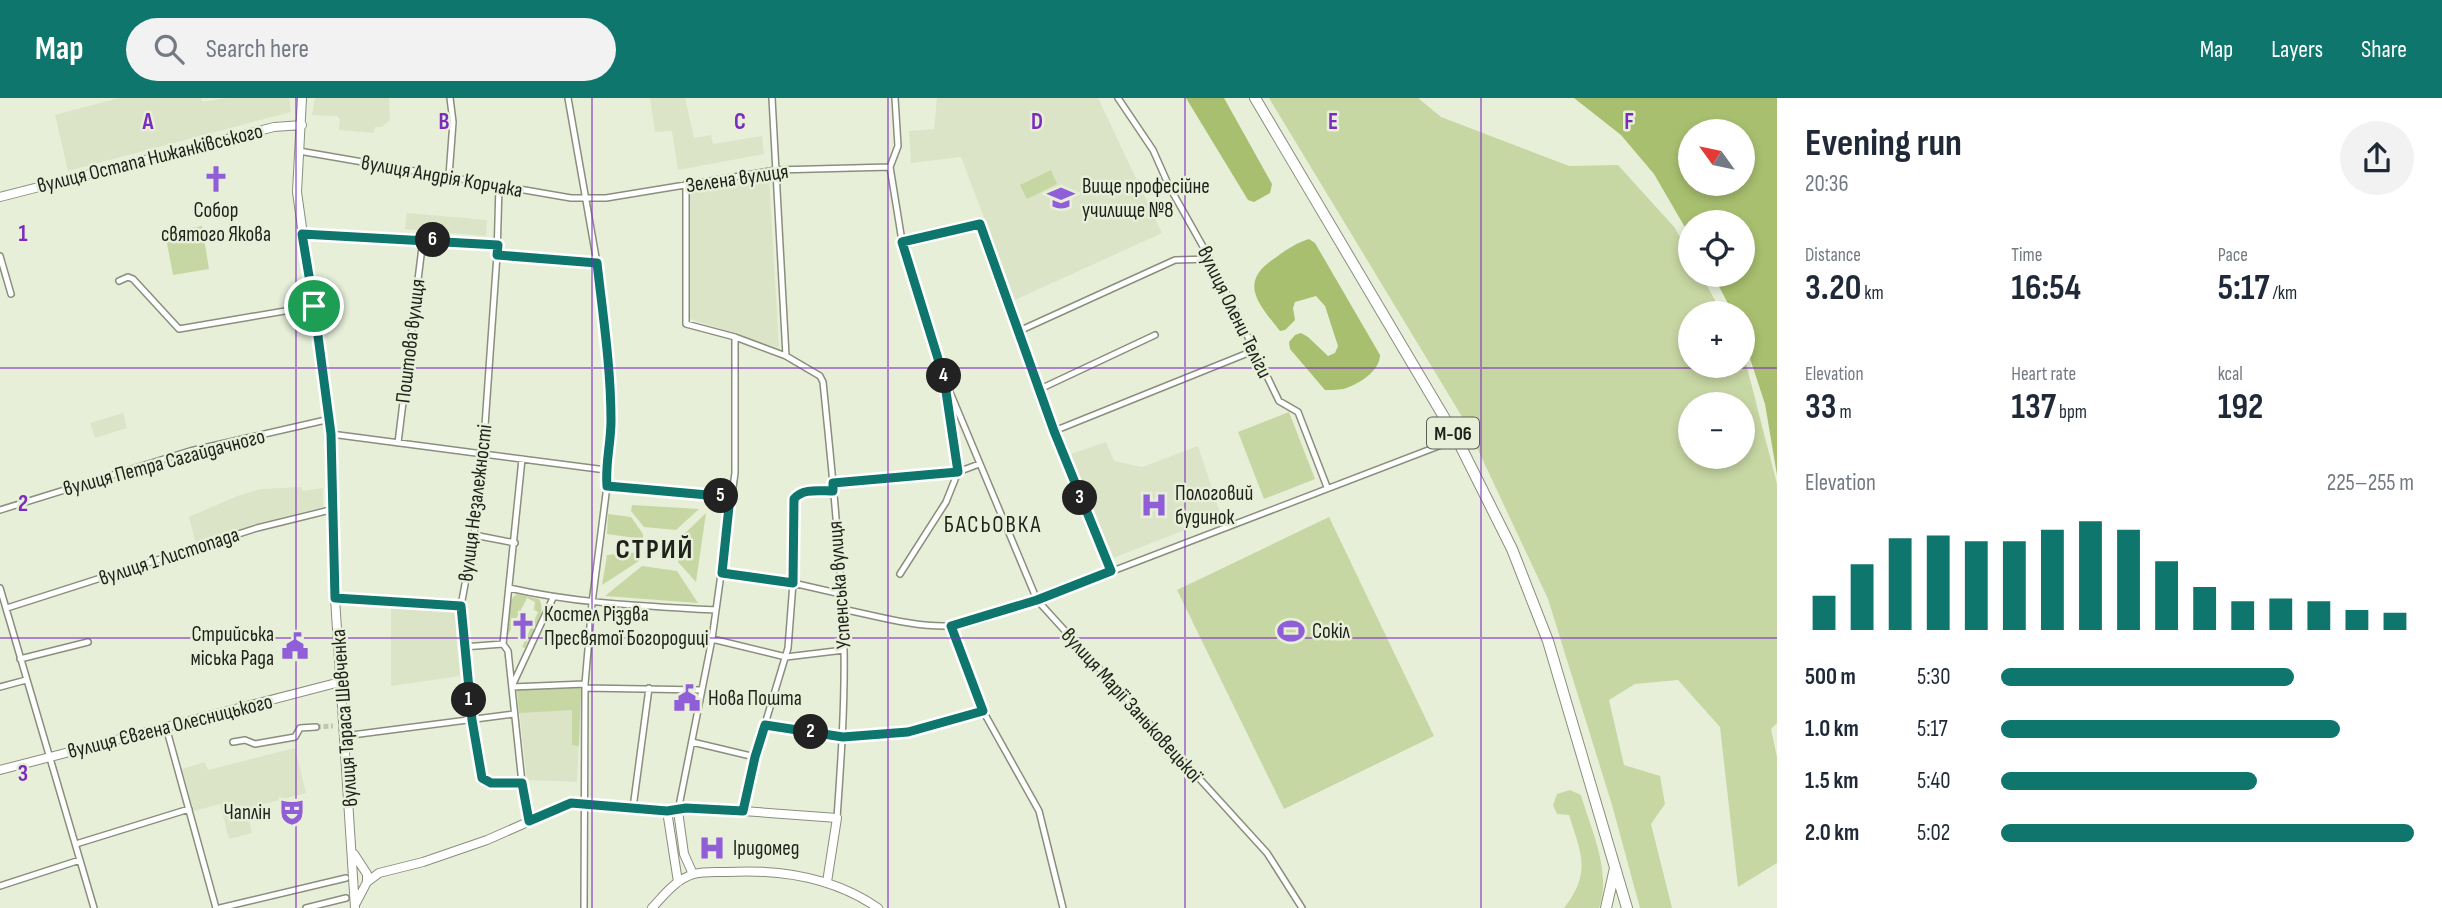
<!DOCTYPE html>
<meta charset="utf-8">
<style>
:root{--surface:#fff;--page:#f2f2f3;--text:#1f2937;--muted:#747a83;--accent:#0f766e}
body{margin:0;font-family:"Sofia Sans Condensed",sans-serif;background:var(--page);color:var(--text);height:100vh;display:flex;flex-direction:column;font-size:26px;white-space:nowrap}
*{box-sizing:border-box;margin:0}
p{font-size:23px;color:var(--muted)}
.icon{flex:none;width:38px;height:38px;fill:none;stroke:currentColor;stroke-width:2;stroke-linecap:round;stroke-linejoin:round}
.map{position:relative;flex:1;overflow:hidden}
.details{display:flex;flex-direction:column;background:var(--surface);width:665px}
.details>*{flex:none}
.needle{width:46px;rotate:303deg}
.buttons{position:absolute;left:1678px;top:21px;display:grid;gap:14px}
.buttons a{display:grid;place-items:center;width:77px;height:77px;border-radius:50%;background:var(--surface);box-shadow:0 4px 10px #0003;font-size:35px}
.pin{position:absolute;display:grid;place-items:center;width:60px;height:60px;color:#fff;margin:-30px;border:4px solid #fff;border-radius:50%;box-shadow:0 2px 7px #0007}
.km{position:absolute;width:35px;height:35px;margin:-18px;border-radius:50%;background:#222;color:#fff;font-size:19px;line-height:35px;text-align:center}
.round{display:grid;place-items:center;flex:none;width:74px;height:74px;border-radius:37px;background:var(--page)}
.head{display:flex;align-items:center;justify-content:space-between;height:119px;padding:0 28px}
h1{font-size:38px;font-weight:700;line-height:52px}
.stats{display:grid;grid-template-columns:repeat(3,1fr);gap:10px;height:119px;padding:7px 28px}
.stats div{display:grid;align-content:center}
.stats b{font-size:35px;font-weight:700}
.stats small{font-size:19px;font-weight:400}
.stats p{font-size:19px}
.chart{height:196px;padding:14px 28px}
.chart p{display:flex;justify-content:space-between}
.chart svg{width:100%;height:126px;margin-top:7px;stroke:var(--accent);stroke-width:6}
ul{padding:0 28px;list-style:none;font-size:23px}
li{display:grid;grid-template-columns:112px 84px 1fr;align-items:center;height:52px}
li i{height:18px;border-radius:9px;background:var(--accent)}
header{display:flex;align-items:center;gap:42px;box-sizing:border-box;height:98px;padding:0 35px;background:var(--accent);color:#fff}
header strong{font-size:33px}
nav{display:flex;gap:38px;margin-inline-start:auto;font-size:24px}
.search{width:490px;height:63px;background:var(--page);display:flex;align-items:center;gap:18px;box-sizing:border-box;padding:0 24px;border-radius:38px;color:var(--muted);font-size:26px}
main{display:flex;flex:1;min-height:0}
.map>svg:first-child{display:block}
</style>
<header>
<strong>Map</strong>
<div class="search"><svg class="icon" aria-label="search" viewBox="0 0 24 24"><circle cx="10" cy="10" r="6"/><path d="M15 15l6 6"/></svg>Search here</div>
<nav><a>Map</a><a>Layers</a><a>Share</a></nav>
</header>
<main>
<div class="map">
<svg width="1777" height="810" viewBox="0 0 1777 810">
<rect width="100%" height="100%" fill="#e7efd9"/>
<path fill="#dbe4c7" d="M119 0H201L202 4 227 0H289L291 14 68 73 55 17Z
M315 0H389L390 22 382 29H375L374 35 339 32 340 21 337 18 312 17Z
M650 0H685L694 40 711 37 713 46 762 38 764 56 678 72 672 33 655 34Z
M937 0H1098L1162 135 1015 202 961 59 911 65 909 33 934 31Z
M769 79 779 250 690 221 689 90Z
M407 115 487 122 486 138 405 131Z
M123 315 127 330 95 340 90 325Z
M1106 344 1114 363 1142 369 1198 348 1221 418 1113 460 1071 356Z
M301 389 303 393 323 390V409L258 425 196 446 189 419 237 398 261 391Z
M391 505 457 510 456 536 460 578 391 588Z
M581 589 577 684 527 682 517 592Z
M295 650 306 695 246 711 252 735 229 741 220 706 194 713 182 671 205 664 208 672Z"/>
<path fill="#c7d7a3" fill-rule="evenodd" d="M1269 0H1418L1441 19 1569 68 1618 67 1675 130 1690 158V177H1701L1722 215H1690V268H1743V254L1777 386V625L1771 631 1777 659V765L1738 789 1720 629 1678 582 1635 586 1609 602 1624 667 1660 678 1665 706 1651 726 1672 810H1640L1612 707 1548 501 1464 322ZM1690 306H1743V359H1690Z
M1051 72 1057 86 1027 101 1020 87Z
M202 128 209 171 173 177 165 135Z
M1289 314 1315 381 1264 401 1238 334Z
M632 407 699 411 676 432 644 429 631 413Z
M706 415 696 484 678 464 680 440Z
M608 416 631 419 643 436V441L607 436Z
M1329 419 1434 638 1284 711 1177 492Z
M641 454 639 463 602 487 607 457Z
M642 468 677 473 698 505 605 498Z
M517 496 539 501C548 515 531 537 525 550L522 549 538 514 534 512 535 504 527 500 506 541 511 503 513 499Z
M581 589 579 648 572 647V612L519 615 517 592Z
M1570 692 1581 697C1591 732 1612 774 1599 810H1564C1592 774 1581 756 1569 717L1557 716 1553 707 1557 696Z"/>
<path fill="#a8bf6f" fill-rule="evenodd" d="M1186 0H1224L1272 86 1270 95 1254 104 1248 102Z
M1574 0H1777V377L1765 306 1743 239V215H1733L1713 177H1743V124H1690V138L1654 76 1621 37ZM1743 33V86H1690V33Z
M1309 141 1315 145 1380 257C1380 273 1358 287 1343 291 1337 292 1330 292 1325 292L1290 251 1289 244 1295 237 1301 235 1308 239 1328 258 1335 255 1338 248 1325 208 1316 198 1295 204 1293 210 1295 222 1285 232 1280 233C1259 206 1237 185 1275 160 1286 152 1296 145 1309 141Z"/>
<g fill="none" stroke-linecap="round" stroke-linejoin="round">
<path stroke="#bfc6b3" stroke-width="5" stroke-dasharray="5 2.5" stroke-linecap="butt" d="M316 629 333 628"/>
<defs>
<path id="street" d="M568 0 597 165 609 269 611 325 606 372 607 388 592 505 585 586 584 810
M772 0 786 258 820 278 823 284C832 372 841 461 844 550 845 606 841 663 837 720
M1118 0 1153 52 1169 88 1210 161 1279 303 1298 314 1327 389
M299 53 571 100H606L776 72 890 69
M890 69 902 143 947 287 1037 502 1267 755 1302 810
M890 69 898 48 895 0
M449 78 453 24 450 0
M686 86V226L735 239 786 258
M499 88 497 157 483 356 474 437 461 508 472 622 482 680 491 685H522
M302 136 498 147
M902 143 980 126 1054 333 1111 473
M497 157 597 165
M0 158 11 196
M119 183 128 179 133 181 179 231 314 208
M1019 233 1175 162 1210 161
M1040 291 1155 237
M1054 333 1253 253
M331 336 606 372
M398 345 423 141
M833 385 958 374 979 366
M607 388 730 399
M0 412 190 353 330 321
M474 437 515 445
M722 475 793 485 841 496
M900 476 946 404 958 374 947 293
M0 490 94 810
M509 490C579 506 646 508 716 512
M335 500 461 508
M7 510 257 430 334 411
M842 511C877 518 913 529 949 528 973 528 1013 510 1037 502L1457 341
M951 529 983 613 1039 713 1063 810
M712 541 786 559 844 552
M503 546 522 361
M503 546 508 553 522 685 529 723
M463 549 503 546
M20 561 88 544
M513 586 553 500
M0 589 26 582
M512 589 585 586
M585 590 702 592
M765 627 843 639 908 634 983 613
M166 629 216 810
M344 638 514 616
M233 644 245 642 255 646 295 639 300 630 316 629
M692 644 755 659
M633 710 649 590
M678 713 712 541 735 375V239
M743 713 755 659 788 550 793 485 794 401 802 394 833 393
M76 746 189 711
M0 788 80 762
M220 810 346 780
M306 810 346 800"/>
<path id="secondary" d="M302 0 297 94 331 336 335 500 355 810
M0 99 274 29 302 27
M0 672 340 584
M667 713 678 784
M678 713 684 756 693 776
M354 756 367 776V784
M356 805 367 784 379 775 423 764 487 742 571 705 667 713 686 711 743 713 837 720 827 784
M652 810C664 797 676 781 694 776 704 773 716 774 727 774 780 771 833 779 878 810"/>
<path id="highway" d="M1255 0 1457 341 1512 451 1548 543 1627 810
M1606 810 1615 770"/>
</defs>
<use href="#street" stroke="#898f7c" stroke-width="8"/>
<use href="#secondary" stroke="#898f7c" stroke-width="10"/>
<use href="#highway" stroke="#898f7c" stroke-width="12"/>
<use href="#street" stroke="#fff" stroke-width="5"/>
<use href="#secondary" stroke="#fff" stroke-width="8"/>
<use href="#highway" stroke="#fff" stroke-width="10"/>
</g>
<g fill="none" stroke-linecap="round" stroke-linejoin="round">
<defs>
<path id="route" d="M980 126 1054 333 1111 473 1037 502 951 528 983 613 908 634 843 639 765 627 755 659 743 713 686 710 667 713 571 705 529 723 522 685H491L482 680 472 622 461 508 335 500 331 336 314 208 302 136 498 147 497 157 597 165C603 218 611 270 611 323 611 345 605 366 607 388L730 399 722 475 793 485 794 401C802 390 820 393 833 393V385L958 374 944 280 902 144Z"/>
</defs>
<use href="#route" stroke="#fff" stroke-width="14"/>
<use href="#route" stroke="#0f766e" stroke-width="9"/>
</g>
<path fill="none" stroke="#7b2cbf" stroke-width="2" stroke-opacity="0.55" d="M296 0V810M592 0V810M888 0V810M1185 0V810M1481 0V810M0 270H1777M0 540H1777"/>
<defs>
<symbol id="church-bare" viewBox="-9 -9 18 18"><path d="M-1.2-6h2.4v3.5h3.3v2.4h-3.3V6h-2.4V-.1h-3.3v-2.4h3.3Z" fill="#905fd8" stroke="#e7efd9" stroke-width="2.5" paint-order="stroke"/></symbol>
<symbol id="university-bare" viewBox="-9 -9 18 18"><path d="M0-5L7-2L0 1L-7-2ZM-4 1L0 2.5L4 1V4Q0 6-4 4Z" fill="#905fd8" stroke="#e7efd9" stroke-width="2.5" paint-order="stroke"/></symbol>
<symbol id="hospital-bare" viewBox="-9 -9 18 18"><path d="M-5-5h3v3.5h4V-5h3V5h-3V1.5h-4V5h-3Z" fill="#905fd8" stroke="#e7efd9" stroke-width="2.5" paint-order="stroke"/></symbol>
<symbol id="stadium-bare" viewBox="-9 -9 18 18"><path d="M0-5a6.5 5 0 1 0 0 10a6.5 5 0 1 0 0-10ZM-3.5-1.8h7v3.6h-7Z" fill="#905fd8" stroke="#e7efd9" stroke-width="2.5" paint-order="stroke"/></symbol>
<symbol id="civic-bare" viewBox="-9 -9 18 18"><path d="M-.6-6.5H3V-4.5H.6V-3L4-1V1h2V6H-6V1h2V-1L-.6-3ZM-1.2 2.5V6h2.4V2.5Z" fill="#905fd8" stroke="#e7efd9" stroke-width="2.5" paint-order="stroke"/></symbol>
<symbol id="theatre-bare" viewBox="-9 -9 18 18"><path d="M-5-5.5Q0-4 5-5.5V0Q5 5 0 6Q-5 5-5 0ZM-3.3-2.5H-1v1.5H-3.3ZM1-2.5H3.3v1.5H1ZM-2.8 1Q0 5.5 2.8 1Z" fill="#905fd8" stroke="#e7efd9" stroke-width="2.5" paint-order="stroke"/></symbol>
</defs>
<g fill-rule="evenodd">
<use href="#church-bare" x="197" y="62" width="38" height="38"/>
<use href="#university-bare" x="1042" y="81" width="38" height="38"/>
<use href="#hospital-bare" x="1135" y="388" width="38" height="38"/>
<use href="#church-bare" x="504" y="509" width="38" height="38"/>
<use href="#stadium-bare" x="1272" y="514" width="38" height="38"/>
<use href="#civic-bare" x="276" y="529" width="38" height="38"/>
<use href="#civic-bare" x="668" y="581" width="38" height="38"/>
<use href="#theatre-bare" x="273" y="695" width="38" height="38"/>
<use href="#hospital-bare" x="693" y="731" width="38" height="38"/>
</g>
<g text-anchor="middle" stroke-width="5" stroke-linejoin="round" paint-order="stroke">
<rect fill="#e7efd9" stroke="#5b5f53" stroke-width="2" x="1427" y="319.5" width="52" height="31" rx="5"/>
<g font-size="19" font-weight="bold" fill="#1f211a">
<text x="1453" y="342">М-06</text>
</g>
<g font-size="21" fill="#1f211a" stroke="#e7efd9">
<text transform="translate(150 60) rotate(-14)" y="7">вулиця Остапа Нижанківського</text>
<text transform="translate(442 78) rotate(10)" y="7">вулиця Андрія Корчака</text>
<text transform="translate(737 80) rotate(-8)" y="7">Зелена вулиця</text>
<text transform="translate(1235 214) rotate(64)" y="7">вулиця Олени Теліги</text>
<text transform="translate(410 243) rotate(-83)" y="7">Поштова вулиця</text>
<text transform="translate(164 364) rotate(-15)" y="7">вулиця Петра Сагайдачного</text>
<text transform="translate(475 405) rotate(-83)" y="7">вулиця Незалежності</text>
<text transform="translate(169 458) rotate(-18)" y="7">вулиця 1 Листопада</text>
<text transform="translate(839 487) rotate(-94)" y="7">Успенська вулиця</text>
<text transform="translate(1132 607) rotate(48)" y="7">вулиця Марії Заньковецької</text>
<text transform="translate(344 620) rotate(-94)" y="7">вулиця Тараса Шевченка</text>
<text transform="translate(170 628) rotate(-14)" y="7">вулиця Євгена Олесницького</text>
</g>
<g font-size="21" fill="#1f211a" stroke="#e7efd9" text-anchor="start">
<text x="1082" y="95">Вище професійне<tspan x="1082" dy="24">училище №8</tspan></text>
<text x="216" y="119" text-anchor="middle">Собор<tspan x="216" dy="24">святого Якова</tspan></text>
<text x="1175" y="402">Пологовий<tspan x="1175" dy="24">будинок</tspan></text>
<text x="544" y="523">Костел Різдва<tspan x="544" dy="24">Пресвятої Богородиці</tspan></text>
<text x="1312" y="540">Сокіл</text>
<text x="274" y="543" text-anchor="end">Стрийська<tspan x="274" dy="24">міська Рада</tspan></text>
<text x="708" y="607">Нова Пошта</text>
<text x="271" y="721" text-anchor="end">Чаплін</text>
<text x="733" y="757">Іридомед</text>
</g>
<g font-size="23" letter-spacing="2" fill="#1f211a" stroke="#e7efd9">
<text x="993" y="434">БАСЬОВКА</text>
</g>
<g font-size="28" font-weight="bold" letter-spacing="2" fill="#1f211a" stroke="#e7efd9">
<text x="655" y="460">СТРИЙ</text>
</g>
</g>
<g font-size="23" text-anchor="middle" font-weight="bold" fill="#7b2cbf" stroke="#e7efd9" stroke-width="5" stroke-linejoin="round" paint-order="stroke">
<text x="148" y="31">A</text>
<text x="444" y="31">B</text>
<text x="740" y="31">C</text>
<text x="1037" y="31">D</text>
<text x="1333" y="31">E</text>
<text x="1629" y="31">F</text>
<text x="23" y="143">1</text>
<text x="23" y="413">2</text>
<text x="23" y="683">3</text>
</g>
</svg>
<div class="buttons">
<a><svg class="needle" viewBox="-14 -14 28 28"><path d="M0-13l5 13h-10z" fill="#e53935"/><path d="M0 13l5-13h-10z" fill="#747a83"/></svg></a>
<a><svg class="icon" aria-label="locate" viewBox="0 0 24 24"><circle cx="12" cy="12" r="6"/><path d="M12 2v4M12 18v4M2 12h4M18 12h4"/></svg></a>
<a>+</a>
<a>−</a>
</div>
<div class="pin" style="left:314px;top:208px;background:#1e9e55"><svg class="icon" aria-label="arrive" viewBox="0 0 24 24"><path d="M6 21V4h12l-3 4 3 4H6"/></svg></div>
<b class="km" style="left:469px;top:602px">1</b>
<b class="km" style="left:811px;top:634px">2</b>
<b class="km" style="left:1080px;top:400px">3</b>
<b class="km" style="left:944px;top:278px">4</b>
<b class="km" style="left:721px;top:398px">5</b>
<b class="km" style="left:433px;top:142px">6</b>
</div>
<section class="details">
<div class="head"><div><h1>Evening run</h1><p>20:36</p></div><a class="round"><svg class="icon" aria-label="share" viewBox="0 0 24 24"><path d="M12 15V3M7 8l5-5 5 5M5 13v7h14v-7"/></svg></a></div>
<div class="stats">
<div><p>Distance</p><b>3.20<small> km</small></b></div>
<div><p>Time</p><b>16:54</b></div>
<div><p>Pace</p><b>5:17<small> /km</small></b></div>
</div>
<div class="stats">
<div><p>Elevation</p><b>33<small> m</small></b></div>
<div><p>Heart rate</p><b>137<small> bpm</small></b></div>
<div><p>kcal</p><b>192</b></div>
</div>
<div class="chart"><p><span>Elevation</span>225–255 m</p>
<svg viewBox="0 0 160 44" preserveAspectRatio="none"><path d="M5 44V32M15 44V21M25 44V12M35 44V11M45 44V13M55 44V13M65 44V9M75 44V6M85 44V9M95 44V20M105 44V29M115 44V34M125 44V33M135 44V34M145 44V37M155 44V38"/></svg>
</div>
<ul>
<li><b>500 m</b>5:30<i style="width:71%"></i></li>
<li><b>1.0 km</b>5:17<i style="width:82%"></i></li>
<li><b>1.5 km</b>5:40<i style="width:62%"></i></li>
<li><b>2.0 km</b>5:02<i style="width:100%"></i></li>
</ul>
</section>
</main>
